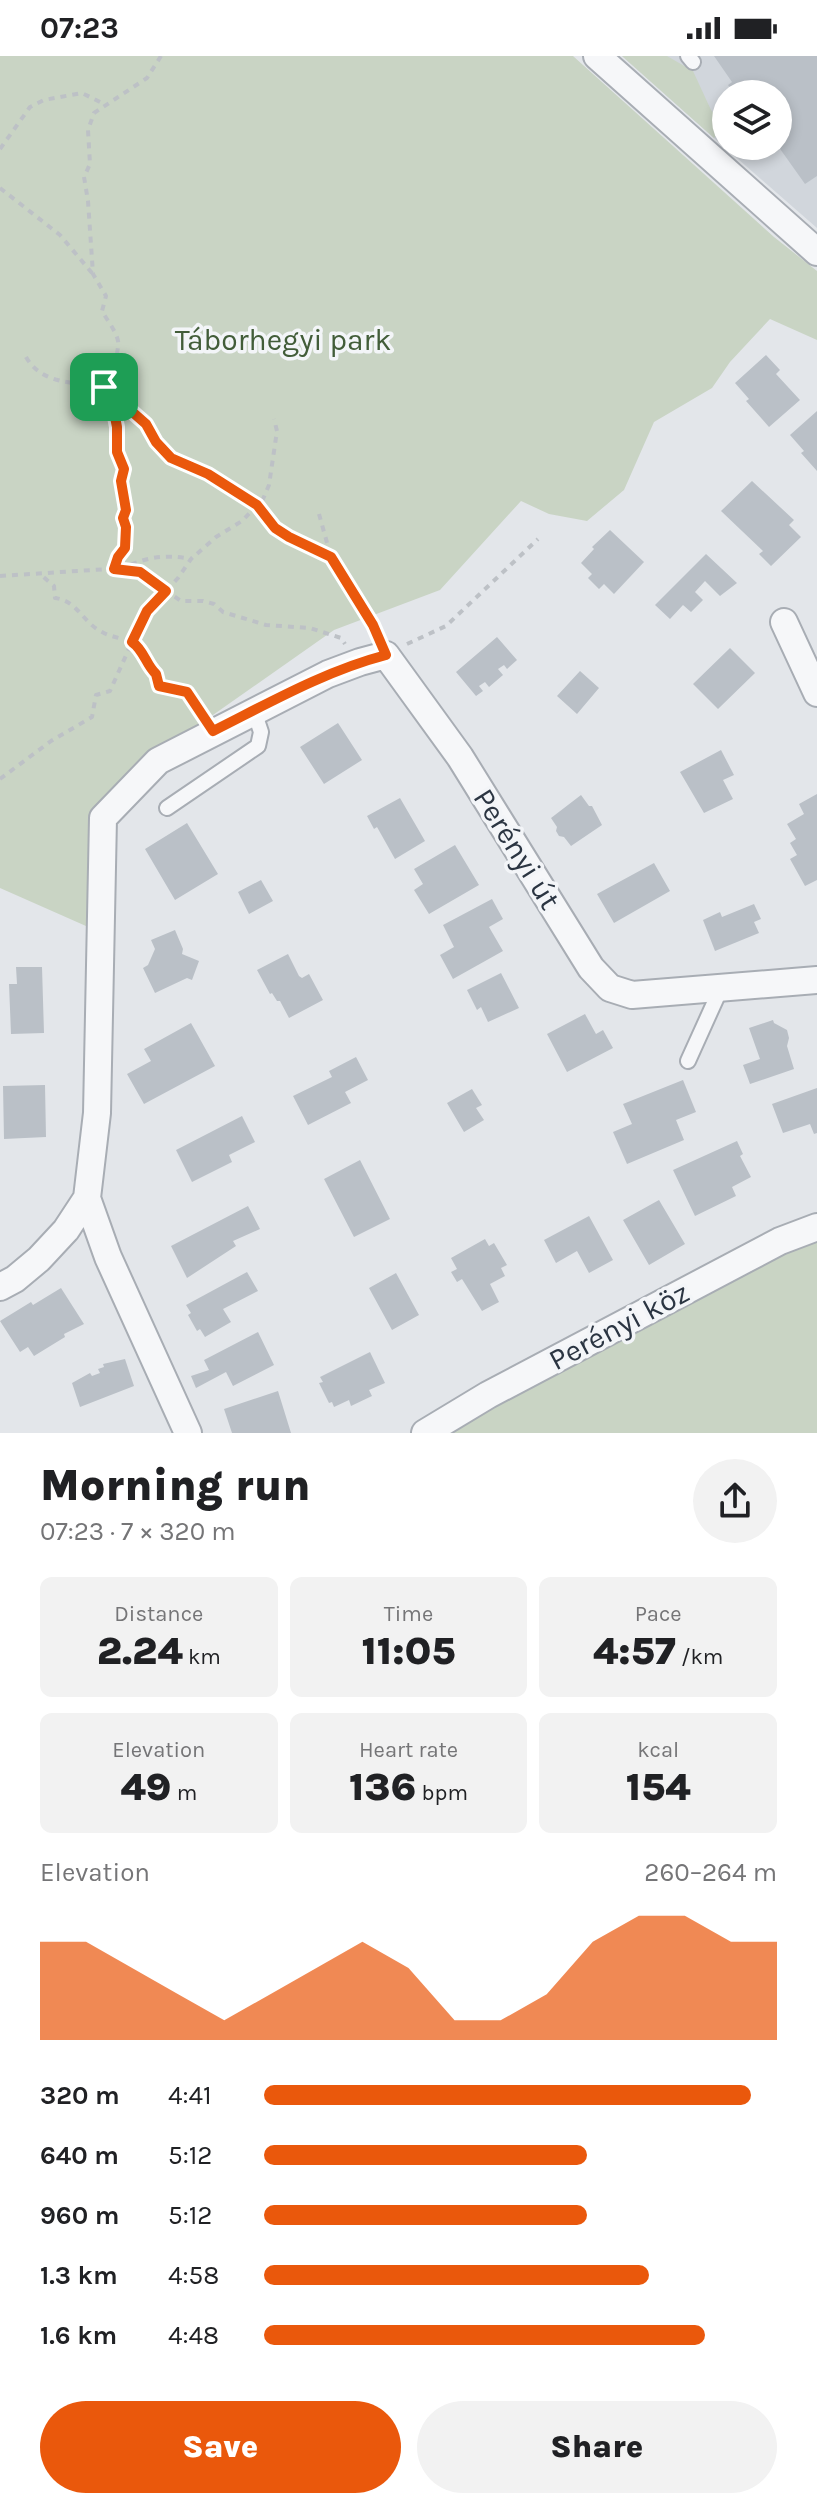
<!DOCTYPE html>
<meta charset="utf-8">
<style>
:root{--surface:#fff;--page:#f2f2f2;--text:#202124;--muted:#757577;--accent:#ea580c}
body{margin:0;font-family:Karla,sans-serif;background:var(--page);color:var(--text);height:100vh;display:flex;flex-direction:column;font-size:30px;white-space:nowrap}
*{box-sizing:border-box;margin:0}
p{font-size:26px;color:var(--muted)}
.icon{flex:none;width:44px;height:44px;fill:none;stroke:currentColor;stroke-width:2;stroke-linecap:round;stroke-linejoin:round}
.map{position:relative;height:1377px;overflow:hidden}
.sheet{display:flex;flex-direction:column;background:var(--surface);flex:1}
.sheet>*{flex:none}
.fabs{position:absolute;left:712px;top:24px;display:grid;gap:16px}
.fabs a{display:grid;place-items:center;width:80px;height:80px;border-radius:50%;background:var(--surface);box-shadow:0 4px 12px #0003;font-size:40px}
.pin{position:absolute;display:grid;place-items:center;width:68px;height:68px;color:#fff;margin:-34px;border-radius:16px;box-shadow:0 4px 12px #0006}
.round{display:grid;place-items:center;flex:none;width:84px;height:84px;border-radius:42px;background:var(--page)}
.overview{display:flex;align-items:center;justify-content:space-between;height:136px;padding:0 40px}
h1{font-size:44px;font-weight:800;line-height:60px}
.metrics{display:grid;grid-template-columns:repeat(3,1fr);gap:12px;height:136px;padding:8px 40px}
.metrics div{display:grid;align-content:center;border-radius:12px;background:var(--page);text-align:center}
.metrics b{font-size:40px;font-weight:800}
.metrics small{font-size:22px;font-weight:400}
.metrics p{font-size:22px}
.chart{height:224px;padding:16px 40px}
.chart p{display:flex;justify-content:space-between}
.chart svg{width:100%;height:144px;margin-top:8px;fill:var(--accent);opacity:.7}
.button{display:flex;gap:16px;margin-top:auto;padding:16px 40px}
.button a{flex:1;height:92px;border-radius:48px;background:var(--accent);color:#fff;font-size:32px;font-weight:800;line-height:92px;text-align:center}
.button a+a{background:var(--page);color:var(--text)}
ul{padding:0 40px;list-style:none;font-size:26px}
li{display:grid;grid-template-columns:128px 96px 1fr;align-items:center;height:60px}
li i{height:20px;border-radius:10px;background:var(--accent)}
.status{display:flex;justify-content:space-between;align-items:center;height:56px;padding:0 40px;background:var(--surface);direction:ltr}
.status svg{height:22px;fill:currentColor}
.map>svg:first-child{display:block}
</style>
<div class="status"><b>07:23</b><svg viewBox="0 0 49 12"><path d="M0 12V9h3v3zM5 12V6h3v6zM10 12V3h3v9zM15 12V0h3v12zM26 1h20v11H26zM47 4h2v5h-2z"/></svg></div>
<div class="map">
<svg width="817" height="1377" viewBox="0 0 817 1377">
<rect width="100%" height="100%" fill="#e3e6ea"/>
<path fill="#d1d6dc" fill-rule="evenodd" d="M622 0H817V172L714 82ZM726 38H778V90H726Z"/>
<path fill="#c9d4c4" d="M0 0H573L774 181 817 215V284L770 263 730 306 712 332 654 366 624 434 587 465 549 458 521 445 440 534 334 574 156 699 97 760 95 874 0 832Z
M622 0H667L693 15 711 54 724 69 714 82Z
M817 1180V1377H441Z"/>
<path fill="#bac0c7" d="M714 0H817V120L805 128 778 90V38H735L728 29 732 26Z
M766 299 780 314 776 318 800 344 769 371 746 345 749 343 735 327Z
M817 355V415L801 397 804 395 790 379Z
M752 425 794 464 789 469 801 481 771 510 759 498 763 495 721 455Z
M610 474 644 506 614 538 604 528 599 533 588 522 592 518 581 507 594 493 592 491Z
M706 498 737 527 720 540 705 525 695 536 703 544 691 556 683 549 670 563 655 549Z
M497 581 517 604 507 613 504 609 498 613 503 619 489 631 485 626 479 630 483 635 476 640 456 616Z
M730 592 755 617 718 653 693 628Z
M580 615 599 632 577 658 557 640Z
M338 667 362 704 324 728 300 691Z
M721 694 734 719 723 724 733 743 704 757 680 716Z
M817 738V824L805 830 790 803 797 799 790 787 796 783 787 768 804 758 799 748Z
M581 739 589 750H592L602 769 571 790 564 781 559 780 556 775 557 771 551 762Z
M400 742 425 785 395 803 377 771 374 773 367 760Z
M187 767 218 818 175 844 145 793Z
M455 789 479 829 429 858 414 834 423 828 414 813Z
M654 807 670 835 614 867 597 838Z
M261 824 273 845 249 858 238 836Z
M492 843 503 863 489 871 503 895 453 923 440 899 454 891 443 869Z
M754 848 761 863 754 866 759 877 715 895 703 864 720 856 722 861Z
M175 874 183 893 182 898 199 905 192 924 187 922 155 937 143 912 148 909 155 893 151 884Z
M288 898 299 920 302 922 309 918 323 944 289 962 280 945H277L272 937 270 938 257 914Z
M16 911H42L44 977 11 978 9 928H17Z
M501 917 519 952 488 966 481 951 477 954 467 934Z
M585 958 596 978 603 974 613 992 567 1016 547 978Z
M773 964 774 967 787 974 789 982 787 990 794 1013 750 1028 743 1009 760 1003 749 972Z
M191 967 215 1010 144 1048 127 1018 151 1005 144 993Z
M356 1001 368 1024 345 1036 351 1047 308 1069 293 1040 332 1021 329 1015Z
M683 1024 696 1056 676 1064 684 1084 627 1108 613 1076 632 1068 623 1048Z
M45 1029 46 1081 4 1083 3 1030Z
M817 1032V1077L814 1078 810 1068 783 1077 772 1048Z
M472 1033 482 1049 476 1052 484 1064 464 1076 447 1047Z
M242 1060 255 1086 229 1099 232 1106 192 1126 176 1094Z
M737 1085 743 1098 740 1100 751 1121 732 1131 736 1140 695 1160 673 1114Z
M360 1104 390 1163 354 1181 324 1123Z
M659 1144 685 1188 649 1209 623 1164Z
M248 1150 260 1173 233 1185 236 1190 187 1222 171 1190Z
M589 1160 613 1204 589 1217 577 1195 556 1207 544 1184Z
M485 1183 489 1190 494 1187 507 1209 501 1212 505 1220 490 1228 499 1246 482 1255 462 1223 457 1226 451 1216 457 1213 451 1202Z
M247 1216 258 1235 223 1253 231 1266 205 1281 200 1273 197 1275 188 1259 191 1257 186 1249Z
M396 1217 419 1259 392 1274 369 1232Z
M61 1232 84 1268 64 1278 65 1281 34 1300 28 1291 20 1296 0 1265 31 1246 33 1249Z
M258 1276 274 1309 233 1330 226 1316 196 1332 191 1320 209 1314 204 1304Z
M370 1296 385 1327 369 1334 372 1340 351 1350 349 1344 334 1351 332 1346 329 1347 319 1327 323 1326 320 1321Z
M125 1303 134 1330 80 1351 72 1327 90 1317 92 1320 100 1317 98 1313 104 1311 103 1308Z
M278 1335 291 1377H232L224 1353Z"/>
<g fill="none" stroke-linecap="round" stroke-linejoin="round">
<defs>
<path id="service" d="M688 0 693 6
M167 752 258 690 261 676 254 655
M688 1005 721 932"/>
<path id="minor" d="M597 0 817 196
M784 566 817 637
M87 1142 108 1201 188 1377
M0 1231 15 1223 39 1203 66 1174 87 1142 97 1057 103 762 158 705 328 618 360 606 386 599 460 701 591 912 610 932 632 939 817 924
M425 1377 488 1339 780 1185 817 1171"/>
</defs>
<use href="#service" stroke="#a8adb4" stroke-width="18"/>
<use href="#minor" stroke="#a8adb4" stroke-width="30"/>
<path stroke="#bdc1c6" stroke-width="4" stroke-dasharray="6 6" stroke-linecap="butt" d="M161 0 147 22 94 57 88 74 90 108 84 121 88 145 93 218 106 240 102 255C107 264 116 275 118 285 119 290 117 294 117 299 119 317 125 323 104 331L146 368 156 386 171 402 208 418 257 449 275 472 289 481 331 501
M0 93 30 51 44 44 82 37 106 49
M0 132 60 179 92 217
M26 301C42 329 75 326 104 331L113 351 117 371V396L124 413 121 425 126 454 123 462 126 471 125 492 118 501 114 513
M319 458 331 501 376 576
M123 512 140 516 181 545H203L214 548 223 556 266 569 310 572 341 582 345 588
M0 520 123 512C146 501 166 498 191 503
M407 588 446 570 538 483
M200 656 187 636 159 630C156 616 145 594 132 586L147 555 178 522 191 503 216 481 242 465 263 443 269 429 277 375 274 363
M0 723 51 685 92 661 96 639 110 635 132 586C122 582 111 581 102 576 82 566 78 545 55 542L54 530 40 518"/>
<use href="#service" stroke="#f6f7f9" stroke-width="14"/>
<use href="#minor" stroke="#f6f7f9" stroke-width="26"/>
</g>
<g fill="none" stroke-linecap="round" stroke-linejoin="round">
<defs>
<path id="route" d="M104 331 146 368 156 386 171 402 208 418 257 449 275 472 289 481 331 501 373 569 386 599C325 615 269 647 213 675L187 636 159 630 156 618C146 609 144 594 132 586L147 555 166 535 140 516 114 513 118 501 125 492 126 471 123 462 126 454 121 425 124 413 117 396V371L113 351Z"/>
</defs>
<use href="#route" stroke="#fff" stroke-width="16"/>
<use href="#route" stroke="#ea580c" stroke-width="10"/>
</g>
<g text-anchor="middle" stroke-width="7" stroke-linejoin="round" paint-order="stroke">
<g font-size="30" fill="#425d39" stroke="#f3f5f8">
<text x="283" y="294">Táborhegyi park</text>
</g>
<g font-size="30" fill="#2b3542" stroke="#f3f5f8">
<text transform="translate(517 793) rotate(58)" y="10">Perényi út</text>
<text transform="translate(619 1270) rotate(-28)" y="10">Perényi köz</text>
</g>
</g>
</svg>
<div class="fabs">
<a><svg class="icon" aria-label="layers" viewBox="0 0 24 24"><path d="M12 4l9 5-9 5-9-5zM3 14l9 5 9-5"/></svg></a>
</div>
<div class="pin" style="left:104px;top:331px;background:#1e9e55"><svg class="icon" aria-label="arrive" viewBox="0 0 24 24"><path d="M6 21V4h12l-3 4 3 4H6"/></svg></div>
</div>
<section class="sheet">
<div class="overview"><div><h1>Morning run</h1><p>07:23 · 7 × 320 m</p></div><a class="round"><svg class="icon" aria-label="share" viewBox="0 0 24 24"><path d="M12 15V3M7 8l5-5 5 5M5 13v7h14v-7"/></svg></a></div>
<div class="metrics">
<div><p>Distance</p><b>2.24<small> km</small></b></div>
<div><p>Time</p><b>11:05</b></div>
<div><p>Pace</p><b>4:57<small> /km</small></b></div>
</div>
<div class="metrics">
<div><p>Elevation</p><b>49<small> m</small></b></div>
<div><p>Heart rate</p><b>136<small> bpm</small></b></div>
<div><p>kcal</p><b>154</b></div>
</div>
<div class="chart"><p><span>Elevation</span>260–264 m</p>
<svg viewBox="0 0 160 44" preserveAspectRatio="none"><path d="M0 44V14L10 14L20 22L30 30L40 38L50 30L60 22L70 14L80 22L90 38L100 38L110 30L120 14L130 6L140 6L150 14L160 14V44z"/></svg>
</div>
<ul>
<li><b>320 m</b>4:41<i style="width:95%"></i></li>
<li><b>640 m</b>5:12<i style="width:63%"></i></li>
<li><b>960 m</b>5:12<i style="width:63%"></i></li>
<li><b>1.3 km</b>4:58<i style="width:75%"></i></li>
<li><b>1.6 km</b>4:48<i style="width:86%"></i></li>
</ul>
<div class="button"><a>Save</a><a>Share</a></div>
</section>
